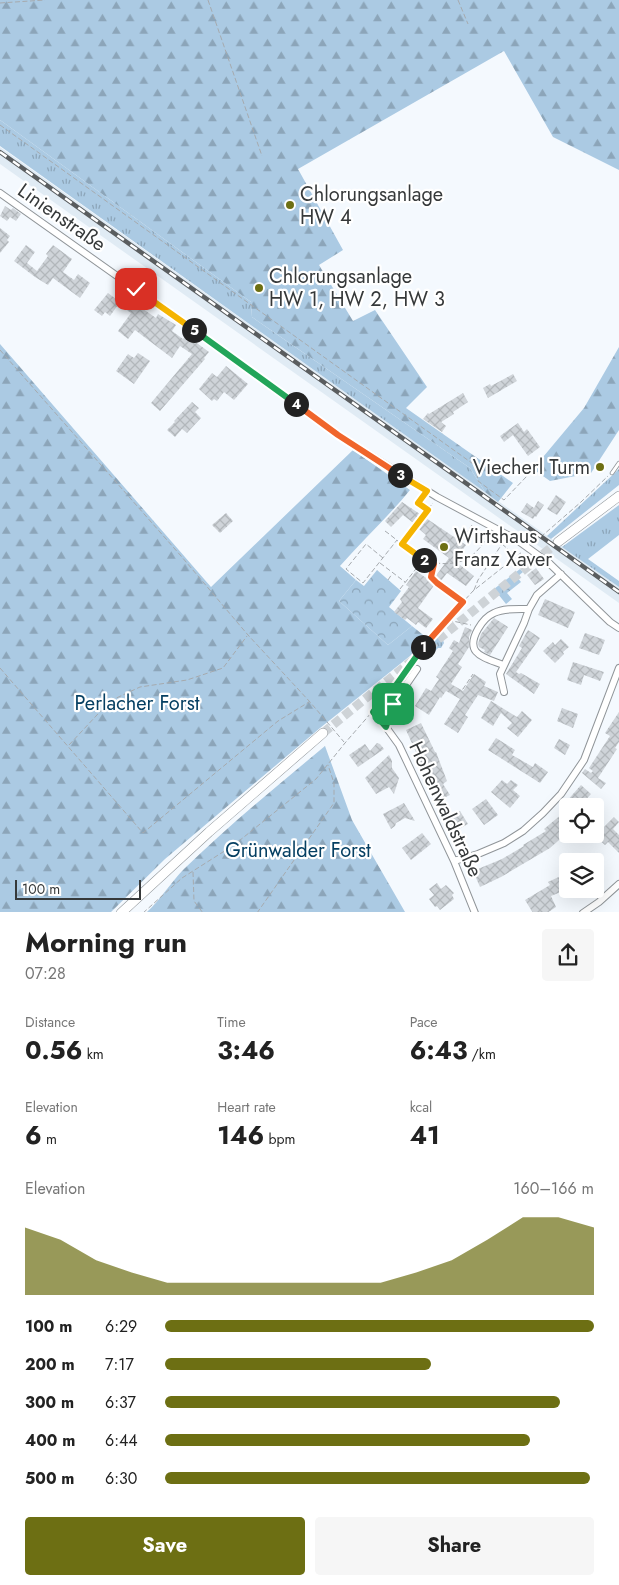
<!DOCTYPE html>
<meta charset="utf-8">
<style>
:root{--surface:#fff;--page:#f6f6f6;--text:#222;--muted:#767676;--accent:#6d6f13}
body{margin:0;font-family:Jost,sans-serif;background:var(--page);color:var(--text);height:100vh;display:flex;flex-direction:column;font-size:19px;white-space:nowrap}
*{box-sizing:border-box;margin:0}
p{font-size:16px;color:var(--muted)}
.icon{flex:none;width:28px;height:28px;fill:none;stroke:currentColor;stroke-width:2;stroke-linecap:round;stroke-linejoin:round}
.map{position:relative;height:912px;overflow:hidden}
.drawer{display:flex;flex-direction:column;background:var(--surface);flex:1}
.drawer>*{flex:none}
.tools{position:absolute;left:559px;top:798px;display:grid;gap:10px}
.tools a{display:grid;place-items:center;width:45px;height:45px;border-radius:5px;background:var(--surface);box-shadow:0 5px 20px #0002;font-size:25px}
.scale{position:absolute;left:15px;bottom:12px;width:126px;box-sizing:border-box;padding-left:5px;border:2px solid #36393a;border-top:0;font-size:14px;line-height:18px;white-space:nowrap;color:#36393a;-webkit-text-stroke:4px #fff;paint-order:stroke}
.pin{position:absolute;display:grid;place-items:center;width:42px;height:42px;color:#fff;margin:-21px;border-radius:10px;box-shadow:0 2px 8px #0006}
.km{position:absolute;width:25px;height:25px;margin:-12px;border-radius:50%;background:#222;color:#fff;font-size:14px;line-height:25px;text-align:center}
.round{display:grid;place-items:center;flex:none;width:52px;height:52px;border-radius:5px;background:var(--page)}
.headline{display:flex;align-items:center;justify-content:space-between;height:85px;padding:0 25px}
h1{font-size:28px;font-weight:700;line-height:38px}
.stats{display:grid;grid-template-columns:repeat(3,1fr);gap:8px;height:85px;padding:5px 25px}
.stats div{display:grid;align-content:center}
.stats b{font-size:25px;font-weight:700}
.stats small{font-size:14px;font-weight:400}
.stats p{font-size:14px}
.chart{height:140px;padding:10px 25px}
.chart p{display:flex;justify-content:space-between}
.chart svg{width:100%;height:90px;margin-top:5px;fill:var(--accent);opacity:.7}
.action{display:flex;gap:10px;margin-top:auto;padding:10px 25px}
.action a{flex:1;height:58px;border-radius:5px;background:var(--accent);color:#fff;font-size:20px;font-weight:700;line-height:58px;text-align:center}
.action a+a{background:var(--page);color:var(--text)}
ul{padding:0 25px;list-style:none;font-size:16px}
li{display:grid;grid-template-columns:80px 60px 1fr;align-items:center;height:38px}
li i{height:12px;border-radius:6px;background:var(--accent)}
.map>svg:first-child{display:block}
</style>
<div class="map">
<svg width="619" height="913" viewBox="0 0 619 913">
<defs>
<pattern id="grass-tufts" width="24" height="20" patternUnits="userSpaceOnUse" patternTransform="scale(1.25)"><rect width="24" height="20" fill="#abcae3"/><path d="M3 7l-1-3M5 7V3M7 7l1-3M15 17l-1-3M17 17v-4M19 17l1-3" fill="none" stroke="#8ca5b9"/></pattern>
<pattern id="forest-firs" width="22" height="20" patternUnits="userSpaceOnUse" patternTransform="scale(1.25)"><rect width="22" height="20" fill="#abcae3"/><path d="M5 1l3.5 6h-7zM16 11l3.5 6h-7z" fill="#8ca5b9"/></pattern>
<pattern id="park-crowns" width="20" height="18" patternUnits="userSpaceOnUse" patternTransform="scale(1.25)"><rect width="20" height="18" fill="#abcae3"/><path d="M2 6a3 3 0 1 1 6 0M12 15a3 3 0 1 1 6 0" fill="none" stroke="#8ca5b9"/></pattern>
<pattern id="building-cross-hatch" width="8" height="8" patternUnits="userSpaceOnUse" patternTransform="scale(1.25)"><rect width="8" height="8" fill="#cfd4d9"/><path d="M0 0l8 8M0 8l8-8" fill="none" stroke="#b2b7bb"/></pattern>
</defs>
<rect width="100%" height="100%" fill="#f4f9fe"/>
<path fill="#e0ebf4" d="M0 147 619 587V603L0 164Z"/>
<path fill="url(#grass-tufts)" d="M0 120 251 302 252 317 470 468 485 492 0 146Z
M619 469V485L551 539 547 536Z
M619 505V535L588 559 619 581V587L562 547Z
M440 630 444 643 441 648H438L428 659 420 658 427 645Z"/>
<path fill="url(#forest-firs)" d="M0 0H619V170L553 137 504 51 298 169 343 250 319 265 353 321 375 310 427 387 406 408 513 483 498 502 485 492 470 468 252 317 251 302 0 120Z
M0 344 211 587 353 450 410 490C388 517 363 540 340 566L356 580 339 601 388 645 412 626 427 638 415 652 320 728 165 859 111 912H0Z
M619 347V430L591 473 550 481 533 469 584 408Z
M325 746 352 820 405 912H147C161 899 171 882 184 869 229 825 277 786 325 746Z"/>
<path fill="url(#park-crowns)" d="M520 569 523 572 517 577 521 582 507 593 512 599 506 604 494 589Z
M377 570 401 591 389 607 412 626 388 645 339 601 356 580 364 586Z"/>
<path fill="url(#building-cross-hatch)" d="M5 206 11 210 13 208 21 214 16 221 10 217 7 221 0 216Z
M0 228 10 236 7 240 9 242 0 253Z
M26 245 35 252 27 263 37 271 48 256 46 254 53 245 72 259 63 272 74 280 78 274 90 283 80 298 53 278 48 285 35 277 14 261Z
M108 293 120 302 110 316 105 312 102 316 94 310Z
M128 296 134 301 133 302 156 318 158 314 176 325 172 331 183 339 186 335 209 352 204 358 205 359 160 411 151 403 192 354 180 346 172 358 135 330 128 339 118 331 131 313 121 306Z
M138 353 150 361 134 384 116 371 128 354 134 358Z
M226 366 248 384 234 400 224 392 217 401 214 399 212 401 199 389 212 373 217 377Z
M513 374 517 381 488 398 483 388 490 384 491 386Z
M463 393 468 402 453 412 454 414 441 422 446 426 442 432 423 419 428 413 429 414Z
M192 402 199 408 195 412 201 418 187 433 182 429 175 437 167 430 175 422 174 421Z
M518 423 524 432 527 429 540 447 528 456 513 435 504 442 500 436Z
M556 495 566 502 557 515 547 509Z
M538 501 544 505 536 517 535 516 533 519 521 512 527 503 534 508Z
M402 502 466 545 455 561 474 576 466 586 447 573 441 581 435 577 449 558 423 539 426 535 419 529 420 528 403 515 391 527 385 521Z
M226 513 233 521 220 533 212 525Z
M536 568 544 579 535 585 527 575Z
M416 571 435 584 418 608 433 619 426 628 418 622 416 625 407 618 405 620 394 612 402 602 400 599 409 587 406 585Z
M545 599 575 612 568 628 538 615Z
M494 618 508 627 490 655 484 652 485 650 479 647 478 644 481 634Z
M465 627 472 630 469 637V647L458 664 462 667 451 684 463 691 474 674 486 682 484 686 498 692 494 701 478 695 465 715 468 717 458 733 444 724 460 699 446 691 441 698 440 697 429 715 415 706 426 688 431 691 439 679 436 677 453 651 449 648 454 640 459 643Z
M528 630 540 638 516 672 519 674 521 673 540 684 534 694 506 674 522 648 519 646Z
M585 633 605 640 599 655 579 648Z
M561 639 569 647 563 652 564 654 555 663 543 651 553 642 555 645Z
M573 662 604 672 600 681 584 675 581 685 567 680Z
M491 701 517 717 522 711 532 720 518 737 507 728 512 723 501 713 493 726 481 718Z
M562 708 578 714 573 728 557 721Z
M619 712V742L615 748 617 749 598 778 606 783 601 789 582 773 585 769 591 773 593 771 589 768 610 736 605 733Z
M421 723 435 752H436L447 781 443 784 450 795 437 801 426 780 417 760 419 759 406 730Z
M496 738 515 750 512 755 533 767 535 763 548 772 540 783 488 750Z
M559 739 570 745 565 755 554 748Z
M377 743 380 744 384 749 358 767 349 755 365 744 370 751Z
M389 755 392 761V768L399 778 394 794 389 787 376 794 365 778Z
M502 780 507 784 511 780 518 785 513 790 520 796 510 808 491 792Z
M581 785 591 794 580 806H571L566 802Z
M486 799 498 815 484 825 472 809Z
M404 803 415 821 405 818 396 823 395 826 391 829 383 814Z
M460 811 468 824 455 831 447 818Z
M562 814 568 821V832L550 848 501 877 480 887 473 871 502 859 524 846 523 845 546 831 544 829Z
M614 817 619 822 613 829 619 835V853L608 842 605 845 595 836Z
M422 833 431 844 411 860 402 848Z
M563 875 568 885V889L551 896 556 907 547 913H533L525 900 550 885 548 882Z
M437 883 441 889 446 885 454 893 452 895 454 899 440 910 437 906 435 907 429 899 434 895 429 889Z"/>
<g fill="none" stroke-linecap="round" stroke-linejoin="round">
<path stroke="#ced3d7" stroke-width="9" stroke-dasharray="9 4.5" stroke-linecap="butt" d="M323 733 558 542"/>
<defs>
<path id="lane" d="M612 473 619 463"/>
<path id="street" d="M0 193 203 337 338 435 437 497 517 540
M549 563 610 622 619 628
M503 665C483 657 464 654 478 629 482 622 487 616 494 613 504 608 518 609 529 609
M417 669 393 704 386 727 399 745 454 861 475 913
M504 692 500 674 524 623 529 609 537 595 561 574
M454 861 478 854 504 843 523 831 543 813 561 794 584 760 619 668
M583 913 599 902 619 884"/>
<path id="secondary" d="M558 542 619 496
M121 913 209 832 323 733"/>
</defs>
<use href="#lane" stroke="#909599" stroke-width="4.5"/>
<use href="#street" stroke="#909599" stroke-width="8"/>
<use href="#secondary" stroke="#909599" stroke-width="10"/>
<path stroke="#a6aaae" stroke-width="1" stroke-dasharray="5 2.5" stroke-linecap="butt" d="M208 0 262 156
M458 0 468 24
M0 3 45 0
M0 125 476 466 478 481 504 500 527 476
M0 350 181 556 248 635 310 702 344 742
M428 509 433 503
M385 531C398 540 411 554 426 560 437 565 455 565 467 559 476 554 485 542 490 533
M461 541 472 525
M535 542 581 502 608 476
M402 544 427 510 418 503 422 498
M502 544 516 556
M383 558 366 544 346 569 363 583 397 540
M380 563 405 582
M434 564 431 577 437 583 463 601
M388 580 392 574
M400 589 423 560
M474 590 478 580 504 541
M448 620 471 625
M412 662 425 644 473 591 522 552
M0 668 143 833 278 721 309 702
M456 693 463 689 473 674
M374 712 381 721
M69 745 110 701 140 687 187 680 223 668 247 636
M193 872 194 901 203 913
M143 913 182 878 234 845 316 779 345 743 398 682
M257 913 334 803V783L328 765"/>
<use href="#lane" stroke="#fff" stroke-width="3"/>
<use href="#street" stroke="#fff" stroke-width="6"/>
<use href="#secondary" stroke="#fff" stroke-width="9"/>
<defs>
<path id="rail" d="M0 152 619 592"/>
</defs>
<use href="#rail" stroke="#5a5d5f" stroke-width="4.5"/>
<use href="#rail" stroke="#fff" stroke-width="2.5" stroke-dasharray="8" stroke-linecap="butt"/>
<defs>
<path id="street-bridge" d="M517 540 549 563"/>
</defs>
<use href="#street-bridge" stroke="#909599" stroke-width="8" stroke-linecap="butt"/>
<use href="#street-bridge" stroke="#fff" stroke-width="6"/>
</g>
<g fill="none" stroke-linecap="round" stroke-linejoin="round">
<defs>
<path id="split-1" d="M393 704 386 727 373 712 394 688 423 647"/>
<path id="split-2" d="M423 647 463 602 437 583 431 577 434 564 424 560"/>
<path id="split-3" d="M400 475 427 491 418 503 428 510 402 544 424 560"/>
<path id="split-4" d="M296 404 338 435 400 475"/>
<path id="split-5" d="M194 330 296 404"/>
<path id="split-6" d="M136 289 194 330"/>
</defs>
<use href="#split-1" stroke="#fff" stroke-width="10"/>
<use href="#split-2" stroke="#fff" stroke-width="10"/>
<use href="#split-3" stroke="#fff" stroke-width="10"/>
<use href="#split-4" stroke="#fff" stroke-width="10"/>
<use href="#split-5" stroke="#fff" stroke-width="10"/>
<use href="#split-6" stroke="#fff" stroke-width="10"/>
<use href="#split-1" stroke="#22a559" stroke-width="6"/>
<use href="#split-2" stroke="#f0652b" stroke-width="6"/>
<use href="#split-3" stroke="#f5b400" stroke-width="6"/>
<use href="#split-4" stroke="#f0652b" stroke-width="6"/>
<use href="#split-5" stroke="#22a559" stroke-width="6"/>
<use href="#split-6" stroke="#f5b400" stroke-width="6"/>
</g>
<g fill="#6d6f13" stroke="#fff" stroke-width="2">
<circle cx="290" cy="205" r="5"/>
<circle cx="259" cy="288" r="5"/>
<circle cx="600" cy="467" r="5"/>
<circle cx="444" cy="547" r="5"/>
</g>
<g text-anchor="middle" stroke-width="4.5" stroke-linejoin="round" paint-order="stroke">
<g font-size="20" fill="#36393a" stroke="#fff" text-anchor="start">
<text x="300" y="201">Chlorungsanlage<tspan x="300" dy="23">HW 4</tspan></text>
<text x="269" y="283">Chlorungsanlage<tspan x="269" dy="23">HW 1, HW 2, HW 3</tspan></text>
<text x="590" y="474" text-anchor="end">Viecherl Turm</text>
<text x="454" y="543">Wirtshaus<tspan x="454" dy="23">Franz Xaver</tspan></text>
</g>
<g font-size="20" fill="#36393a" stroke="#fff">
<text transform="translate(62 217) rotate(35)" y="7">Linienstraße</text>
<text transform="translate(446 809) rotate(65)" y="7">Hohenwaldstraße</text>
</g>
<g font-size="20" fill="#053f62" stroke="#fff">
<text x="137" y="710">Perlacher Forst</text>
<text x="298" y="857">Grünwalder Forst</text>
</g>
</g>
</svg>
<div class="tools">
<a><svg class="icon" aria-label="locate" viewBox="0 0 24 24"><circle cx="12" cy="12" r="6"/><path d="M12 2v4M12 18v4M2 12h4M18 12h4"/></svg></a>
<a><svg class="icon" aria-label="layers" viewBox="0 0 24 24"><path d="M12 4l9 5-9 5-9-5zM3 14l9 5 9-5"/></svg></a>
</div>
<div class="scale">100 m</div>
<div class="pin" style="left:393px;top:704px;background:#1e9e55"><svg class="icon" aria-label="arrive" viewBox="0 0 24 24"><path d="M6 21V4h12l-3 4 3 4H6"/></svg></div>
<div class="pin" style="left:136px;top:289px;background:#d93025"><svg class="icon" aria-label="check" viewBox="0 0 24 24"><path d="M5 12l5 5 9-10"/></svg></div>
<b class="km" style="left:423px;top:647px">1</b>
<b class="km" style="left:424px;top:560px">2</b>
<b class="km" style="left:400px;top:475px">3</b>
<b class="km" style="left:296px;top:404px">4</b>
<b class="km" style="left:194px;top:330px">5</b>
</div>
<section class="drawer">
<div class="headline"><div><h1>Morning run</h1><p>07:28</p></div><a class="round"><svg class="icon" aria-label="share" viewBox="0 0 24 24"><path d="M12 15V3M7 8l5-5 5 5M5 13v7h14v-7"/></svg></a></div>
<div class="stats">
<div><p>Distance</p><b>0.56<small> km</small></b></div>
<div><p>Time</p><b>3:46</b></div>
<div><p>Pace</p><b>6:43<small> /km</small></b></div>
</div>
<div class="stats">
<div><p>Elevation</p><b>6<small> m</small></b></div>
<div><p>Heart rate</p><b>146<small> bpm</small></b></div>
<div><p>kcal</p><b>41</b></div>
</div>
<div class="chart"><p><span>Elevation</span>160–166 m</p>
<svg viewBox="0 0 160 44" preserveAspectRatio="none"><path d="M0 44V11L10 17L20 27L30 33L40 38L50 38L60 38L70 38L80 38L90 38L100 38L110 33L120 27L130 17L140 6L150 6L160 11V44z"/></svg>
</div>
<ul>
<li><b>100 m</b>6:29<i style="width:100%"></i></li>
<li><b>200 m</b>7:17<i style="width:62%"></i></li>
<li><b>300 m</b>6:37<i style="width:92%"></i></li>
<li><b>400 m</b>6:44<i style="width:85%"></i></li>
<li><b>500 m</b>6:30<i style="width:99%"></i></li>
</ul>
<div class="action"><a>Save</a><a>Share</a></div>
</section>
